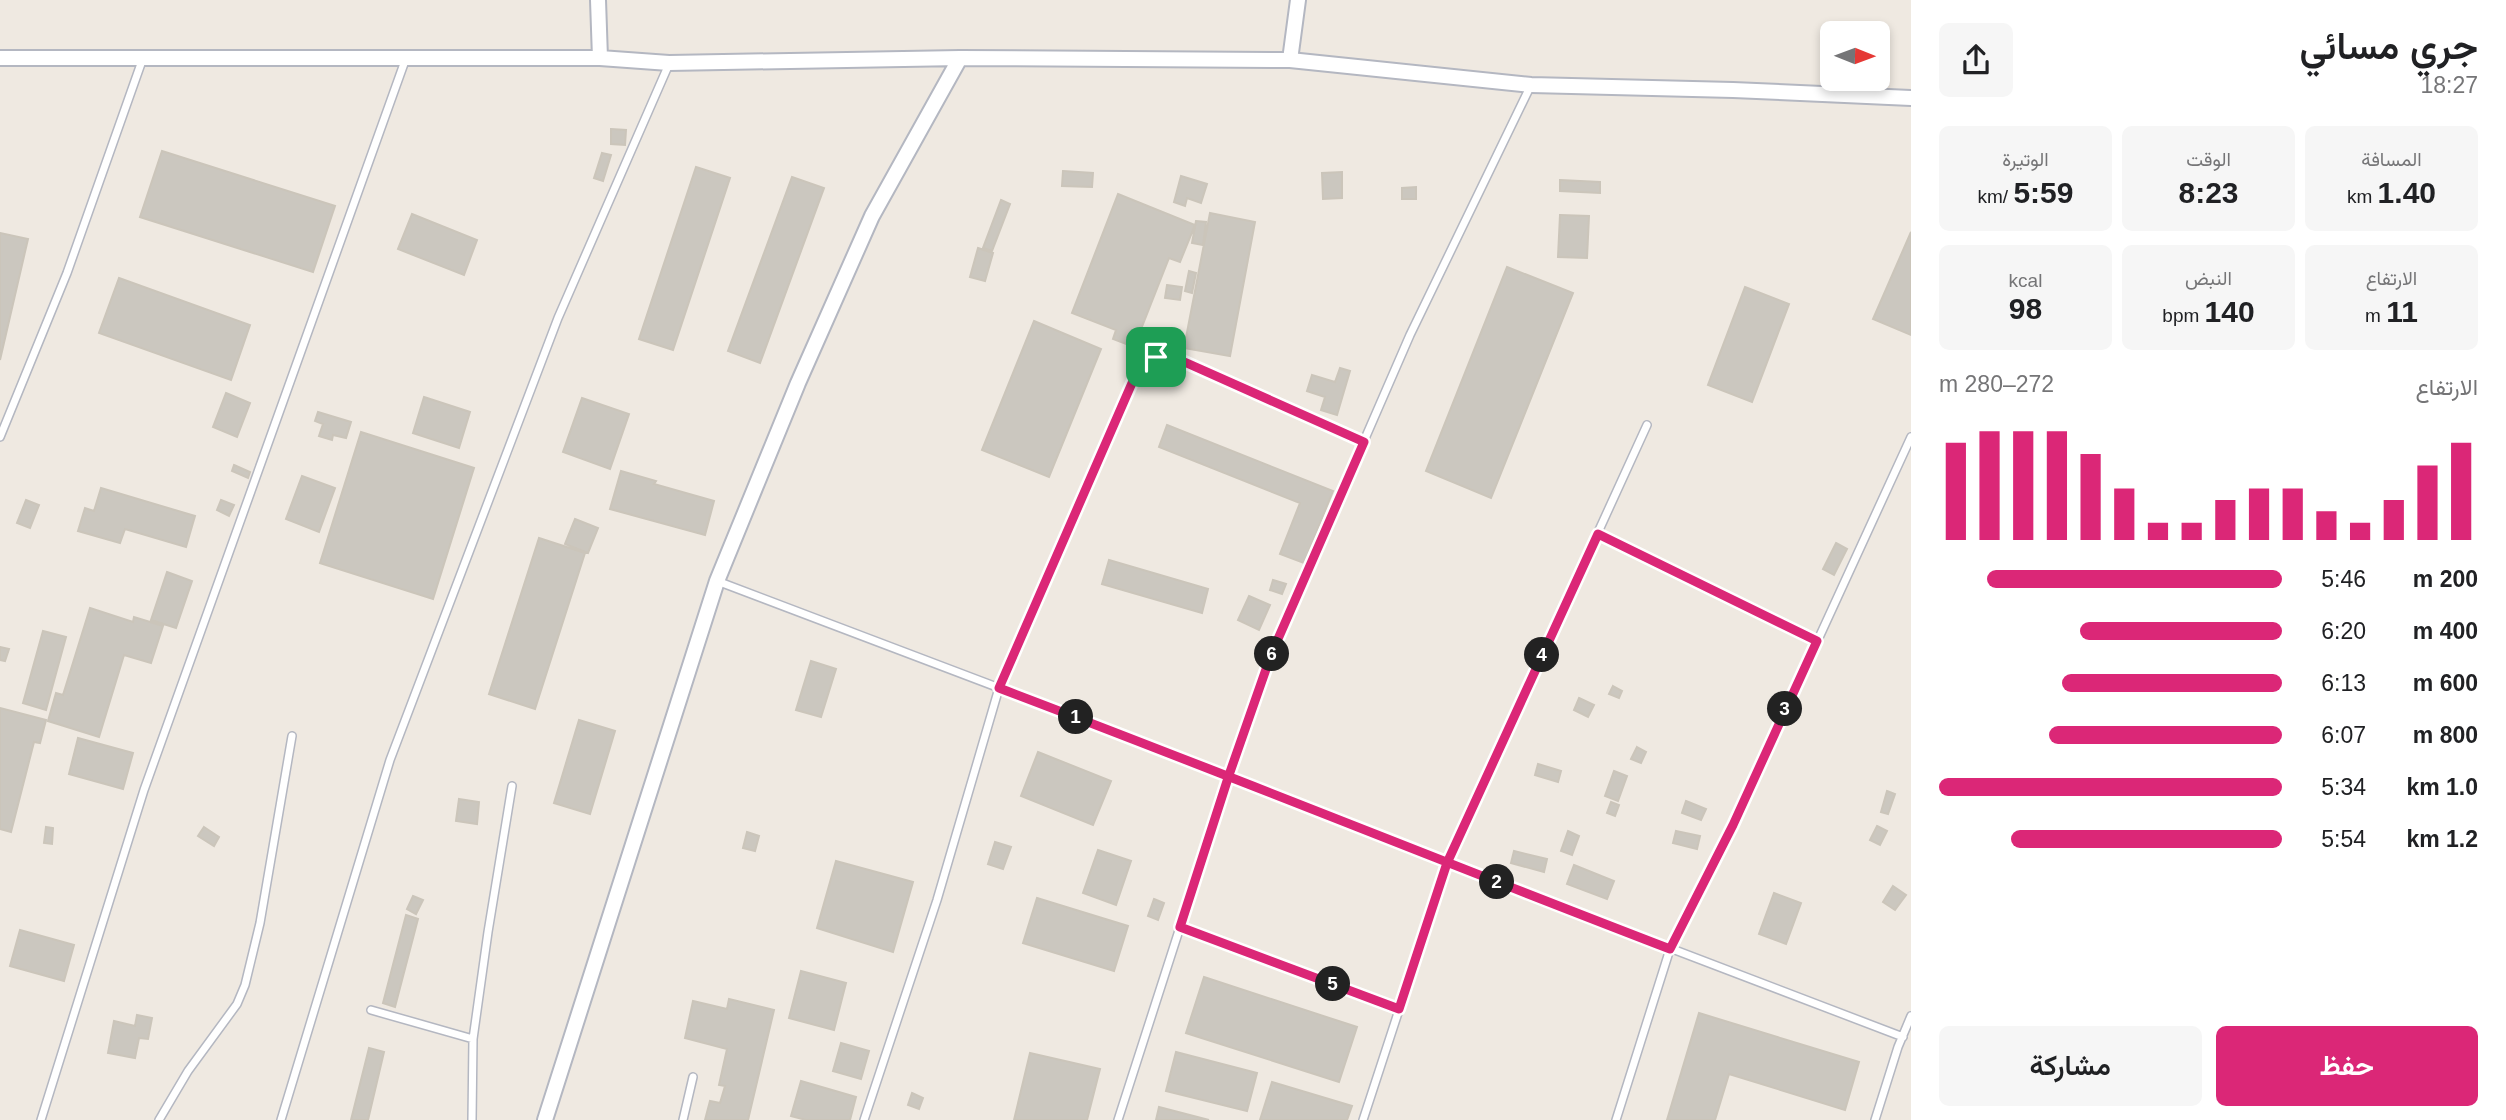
<!DOCTYPE html>
<html lang="ar">
<meta charset="utf-8">
<style>
:root{--surface:#fff;--page:#f6f6f6;--text:#202124;--muted:#757577;--accent:#db2777}
body{margin:0;font-family:Arial,Vazirmatn,sans-serif;background:var(--page);color:var(--text);direction:rtl;height:100vh;display:flex;flex-direction:column;font-size:26px;white-space:nowrap}
*{box-sizing:border-box;margin:0}
p{font-size:23px;color:var(--muted)}
.icon{flex:none;width:38px;height:38px;fill:none;stroke:currentColor;stroke-width:2;stroke-linecap:round;stroke-linejoin:round}
.map{position:relative;flex:1;overflow:hidden;direction:ltr}
.side{display:flex;flex-direction:column;background:var(--surface);width:595px}
.side>*{flex:none}
.needle{width:46px;rotate:91deg}
.buttons{position:absolute;left:1820px;top:21px;display:grid;gap:14px}
.buttons a{display:grid;place-items:center;width:70px;height:70px;border-radius:10px;background:var(--surface);box-shadow:0 4px 10px #0003;font-size:35px}
.pin{position:absolute;display:grid;place-items:center;width:60px;height:60px;color:#fff;margin:-30px;border-radius:14px;box-shadow:0 4px 10px #0006}
.km{position:absolute;width:35px;height:35px;margin:-18px;border-radius:50%;background:#222;color:#fff;font-size:19px;line-height:35px;text-align:center}
.round{display:grid;place-items:center;flex:none;width:74px;height:74px;border-radius:10px;background:var(--page)}
.head{display:flex;align-items:center;justify-content:space-between;height:119px;padding:0 28px}
h1{font-size:38px;font-weight:600;line-height:52px}
.figures{display:grid;grid-template-columns:repeat(3,1fr);gap:10px;height:119px;padding:7px 28px}
.figures div{display:grid;align-content:center;border-radius:10px;background:var(--page);text-align:center}
.figures b{font-size:30px;font-weight:600}
.figures small{font-size:19px;font-weight:400}
.figures p{font-size:19px}
.chart{height:196px;padding:14px 28px}
.chart p{display:flex;justify-content:space-between}
.chart svg{width:100%;height:126px;margin-top:7px;stroke:var(--accent);stroke-width:6}
.cta{display:flex;gap:14px;margin-top:auto;padding:14px 28px}
.cta a{flex:1;height:80px;border-radius:10px;background:var(--accent);color:#fff;font-size:28px;font-weight:600;line-height:80px;text-align:center}
.cta a+a{background:var(--page);color:var(--text)}
ul{padding:0 28px;list-style:none;font-size:23px}
li{display:grid;grid-template-columns:112px 84px 1fr;align-items:center;height:52px}
li i{height:18px;border-radius:9px;background:var(--accent)}
main{display:flex;flex:1;min-height:0}
.map>svg:first-child{display:block}
</style>
<main>
<section class="side">
<div class="head"><div><h1>جري مسائي</h1><p>18:27</p></div><a class="round"><svg class="icon" aria-label="share" viewBox="0 0 24 24"><path d="M12 15V3M7 8l5-5 5 5M5 13v7h14v-7"/></svg></a></div>
<div class="figures">
<div><p>المسافة</p><b>1.40<small> km</small></b></div>
<div><p>الوقت</p><b>8:23</b></div>
<div><p>الوتيرة</p><b>5:59<small> /km</small></b></div>
</div>
<div class="figures">
<div><p>الارتفاع</p><b>11<small> m</small></b></div>
<div><p>النبض</p><b>140<small> bpm</small></b></div>
<div><p>kcal</p><b>98</b></div>
</div>
<div class="chart"><p><span>الارتفاع</span>272–280 m</p>
<svg viewBox="0 0 160 44" preserveAspectRatio="none"><path d="M5 44V10M15 44V6M25 44V6M35 44V6M45 44V14M55 44V26M65 44V38M75 44V38M85 44V30M95 44V26M105 44V26M115 44V34M125 44V38M135 44V30M145 44V18M155 44V10"/></svg>
</div>
<ul>
<li><b>200 m</b>5:46<i style="width:86%"></i></li>
<li><b>400 m</b>6:20<i style="width:59%"></i></li>
<li><b>600 m</b>6:13<i style="width:64%"></i></li>
<li><b>800 m</b>6:07<i style="width:68%"></i></li>
<li><b>1.0 km</b>5:34<i style="width:100%"></i></li>
<li><b>1.2 km</b>5:54<i style="width:79%"></i></li>
</ul>
<div class="cta"><a>حفظ</a><a>مشاركة</a></div>
</section>
<div class="map">
<svg width="1911" height="1120" viewBox="0 0 1911 1120">
<rect width="100%" height="100%" fill="#efe9e1"/>
<path fill="#cbc7bf" stroke="#cbc5ba" stroke-width="2" d="M611 129 626 130 625 145 611 144Z
M162 151 335 206 313 272 140 217Z
M602 153 611 155 603 181 594 178Z
M696 167 730 178 673 350 639 339Z
M1063 171 1093 173 1092 187 1062 186Z
M1342 172V198L1323 199 1322 173Z
M1181 176 1207 184 1201 203 1187 198 1185 206 1174 202Z
M792 177 824 188 760 363 728 351Z
M1560 180 1600 182V193L1560 191Z
M1416 187V199H1402V188Z
M1118 194 1195 225 1180 262 1169 258 1134 347 1113 339 1116 330 1072 313Z
M1001 200 1010 204 992 251 983 248Z
M1210 213 1255 222 1230 356 1184 348Z
M412 214 477 240 464 275 398 249Z
M1560 215 1589 216 1587 258 1558 257Z
M1196 221 1206 222 1203 245 1192 243Z
M1911 232V335L1873 319Z
M0 233 28 239 0 360Z
M978 248 993 253 985 281 970 277Z
M1507 267 1573 293 1491 498 1426 471Z
M1189 271 1196 273 1192 293 1185 291Z
M119 278 250 325 231 380 99 333Z
M1167 285 1182 287 1180 300 1165 298Z
M1745 287 1789 304 1752 402 1708 385Z
M1034 321 1101 349 1049 477 982 450Z
M1340 368 1350 371 1337 415 1321 410 1325 397 1307 391 1312 375 1335 382Z
M226 393 250 403 237 437 213 427Z
M424 397 470 412 459 448 413 433Z
M582 398 629 414 610 469 563 452Z
M318 412 351 422 346 438 333 435 332 440 319 436 323 424 315 421Z
M1167 425 1333 491 1304 563 1280 554 1300 503 1159 447Z
M361 432 474 468 433 599 320 563Z
M234 465 250 472 248 478 232 471Z
M621 471 656 481 654 484 714 501 705 535 610 509Z
M302 476 335 488 319 532 286 519Z
M101 488 195 516 186 547 125 529 120 543 78 531 85 508 94 511Z
M26 500 39 505 30 528 17 523Z
M221 500 234 505 229 516 217 510Z
M575 519 598 528 588 553 565 544Z
M539 538 585 553 535 709 489 694Z
M1836 543 1847 549 1834 575 1823 569Z
M1109 560 1208 589 1202 613 1102 584Z
M167 572 192 581 176 628 151 620Z
M1273 580 1286 584 1282 594 1270 590Z
M1249 596 1270 605 1259 630 1238 620Z
M90 608 133 622 134 617 163 626 151 663 124 655 99 737 48 721 56 693 63 695Z
M43 631 66 637 46 710 23 703Z
M0 647 9 649 5 661 0 660Z
M811 661 836 669 821 717 796 710Z
M1613 686 1622 691 1619 698 1609 694Z
M1579 698 1594 705 1588 717 1574 710Z
M0 708 46 720 40 743 34 742 11 832 0 829Z
M579 720 615 731 590 814 554 803Z
M78 738 133 753 123 789 69 774Z
M1637 747 1646 752 1641 763 1631 759Z
M1038 752 1111 781 1093 825 1021 796Z
M1538 764 1561 771 1558 782 1535 775Z
M1614 771 1627 776 1618 801 1605 796Z
M1887 791 1895 794 1888 814 1881 812Z
M459 799 479 802 477 824 456 821Z
M1686 801 1706 809 1701 820 1682 813Z
M1611 802 1619 805 1615 816 1607 813Z
M1877 826 1887 831 1880 845 1870 840Z
M46 827 53 828 52 844 44 843Z
M204 827 219 837 214 846 198 836Z
M1568 831 1579 836 1572 855 1561 851Z
M1676 831 1700 836 1697 849 1673 843Z
M747 832 759 836 755 851 743 848Z
M995 842 1011 847 1003 869 988 864Z
M1098 850 1131 861 1116 905 1083 893Z
M1514 851 1547 859 1544 872 1511 863Z
M836 861 913 882 893 952 817 928Z
M1574 865 1614 881 1607 899 1567 884Z
M1893 886 1906 895 1895 910 1883 902Z
M1774 893 1801 903 1786 944 1759 934Z
M413 896 423 900 416 914 407 909Z
M1037 898 1128 926 1114 971 1023 943Z
M1154 899 1164 903 1158 920 1148 916Z
M406 915 418 919 395 1007 383 1003Z
M20 930 74 945 64 981 10 966Z
M801 971 846 983 834 1030 789 1018Z
M1204 977 1357 1027 1339 1082 1186 1033Z
M729 999 774 1010 748 1120H705L710 1101 720 1103 725 1086 719 1085 727 1049 685 1038 693 1001 727 1009Z
M1699 1013 1859 1062 1845 1110 1729 1074 1715 1120H1667Z
M137 1015 152 1018 148 1039 139 1038 135 1058 108 1053 114 1021 135 1026Z
M841 1043 869 1051 861 1079 833 1071Z
M369 1048 384 1052 368 1120H351Z
M1176 1052 1257 1073 1247 1111 1166 1091Z
M1030 1053 1100 1069 1087 1120H1014Z
M801 1081 856 1097 850 1120H806L791 1116Z
M1272 1082 1352 1106 1347 1120H1260Z
M912 1093 923 1098 919 1109 908 1105Z
M1159 1107 1209 1120H1156Z"/>
<g fill="none" stroke-linecap="round" stroke-linejoin="round">
<defs>
<path id="service" d="M0 437 67 273 143 58
M1598 534 1817 641
M717 581 1229 775 1447 863 1903 1037
M1180 927 1399 1009
M371 1010 473 1039
M41 1120 144 790 406 58
M159 1120 188 1071 237 1004 245 985 260 923 292 736
M281 1120 390 760 558 318 669 64
M472 1120 473 1039 488 932 512 786
M683 1120 693 1077
M864 1120 937 900 999 688 1139 367 1156 357 1180 360 1364 442
M1118 1120 1229 775 1271 655 1410 335 1531 85
M1363 1120 1447 863 1647 425
M1616 1120 1670 949 1733 825 1911 437
M1875 1120 1898 1047 1911 1016"/>
<path id="minor" d="M598 0 600 58
M0 58H600L669 63 960 58 1290 60 1531 85 1733 90 1911 98
M1290 60 1298 0
M545 1120 717 581 798 383 872 216 960 58"/>
</defs>
<use href="#service" stroke="#b4b7c1" stroke-width="10"/>
<use href="#minor" stroke="#b4b7c1" stroke-width="18"/>
<use href="#service" stroke="#fff" stroke-width="7"/>
<use href="#minor" stroke="#fff" stroke-width="14"/>
</g>
<g fill="none" stroke-linecap="round" stroke-linejoin="round">
<defs>
<path id="route" d="M1156 357 1139 367 999 688C1224 773 1446 863 1670 949L1733 825 1817 641 1598 534 1447 863 1399 1009 1180 927 1229 775 1271 655 1364 442 1180 360 1156 357"/>
</defs>
<use href="#route" stroke="#fff" stroke-width="14"/>
<use href="#route" stroke="#db2777" stroke-width="9"/>
</g>
</svg>
<div class="buttons">
<a><svg class="needle" viewBox="-14 -14 28 28"><path d="M0-13l5 13h-10z" fill="#e53935"/><path d="M0 13l5-13h-10z" fill="#757577"/></svg></a>
</div>
<div class="pin" style="left:1156px;top:357px;background:#1e9e55"><svg class="icon" aria-label="arrive" viewBox="0 0 24 24"><path d="M6 21V4h12l-3 4 3 4H6"/></svg></div>
<b class="km" style="left:1076px;top:717px">1</b>
<b class="km" style="left:1497px;top:882px">2</b>
<b class="km" style="left:1785px;top:709px">3</b>
<b class="km" style="left:1542px;top:655px">4</b>
<b class="km" style="left:1333px;top:984px">5</b>
<b class="km" style="left:1272px;top:654px">6</b>
</div>
</main>
